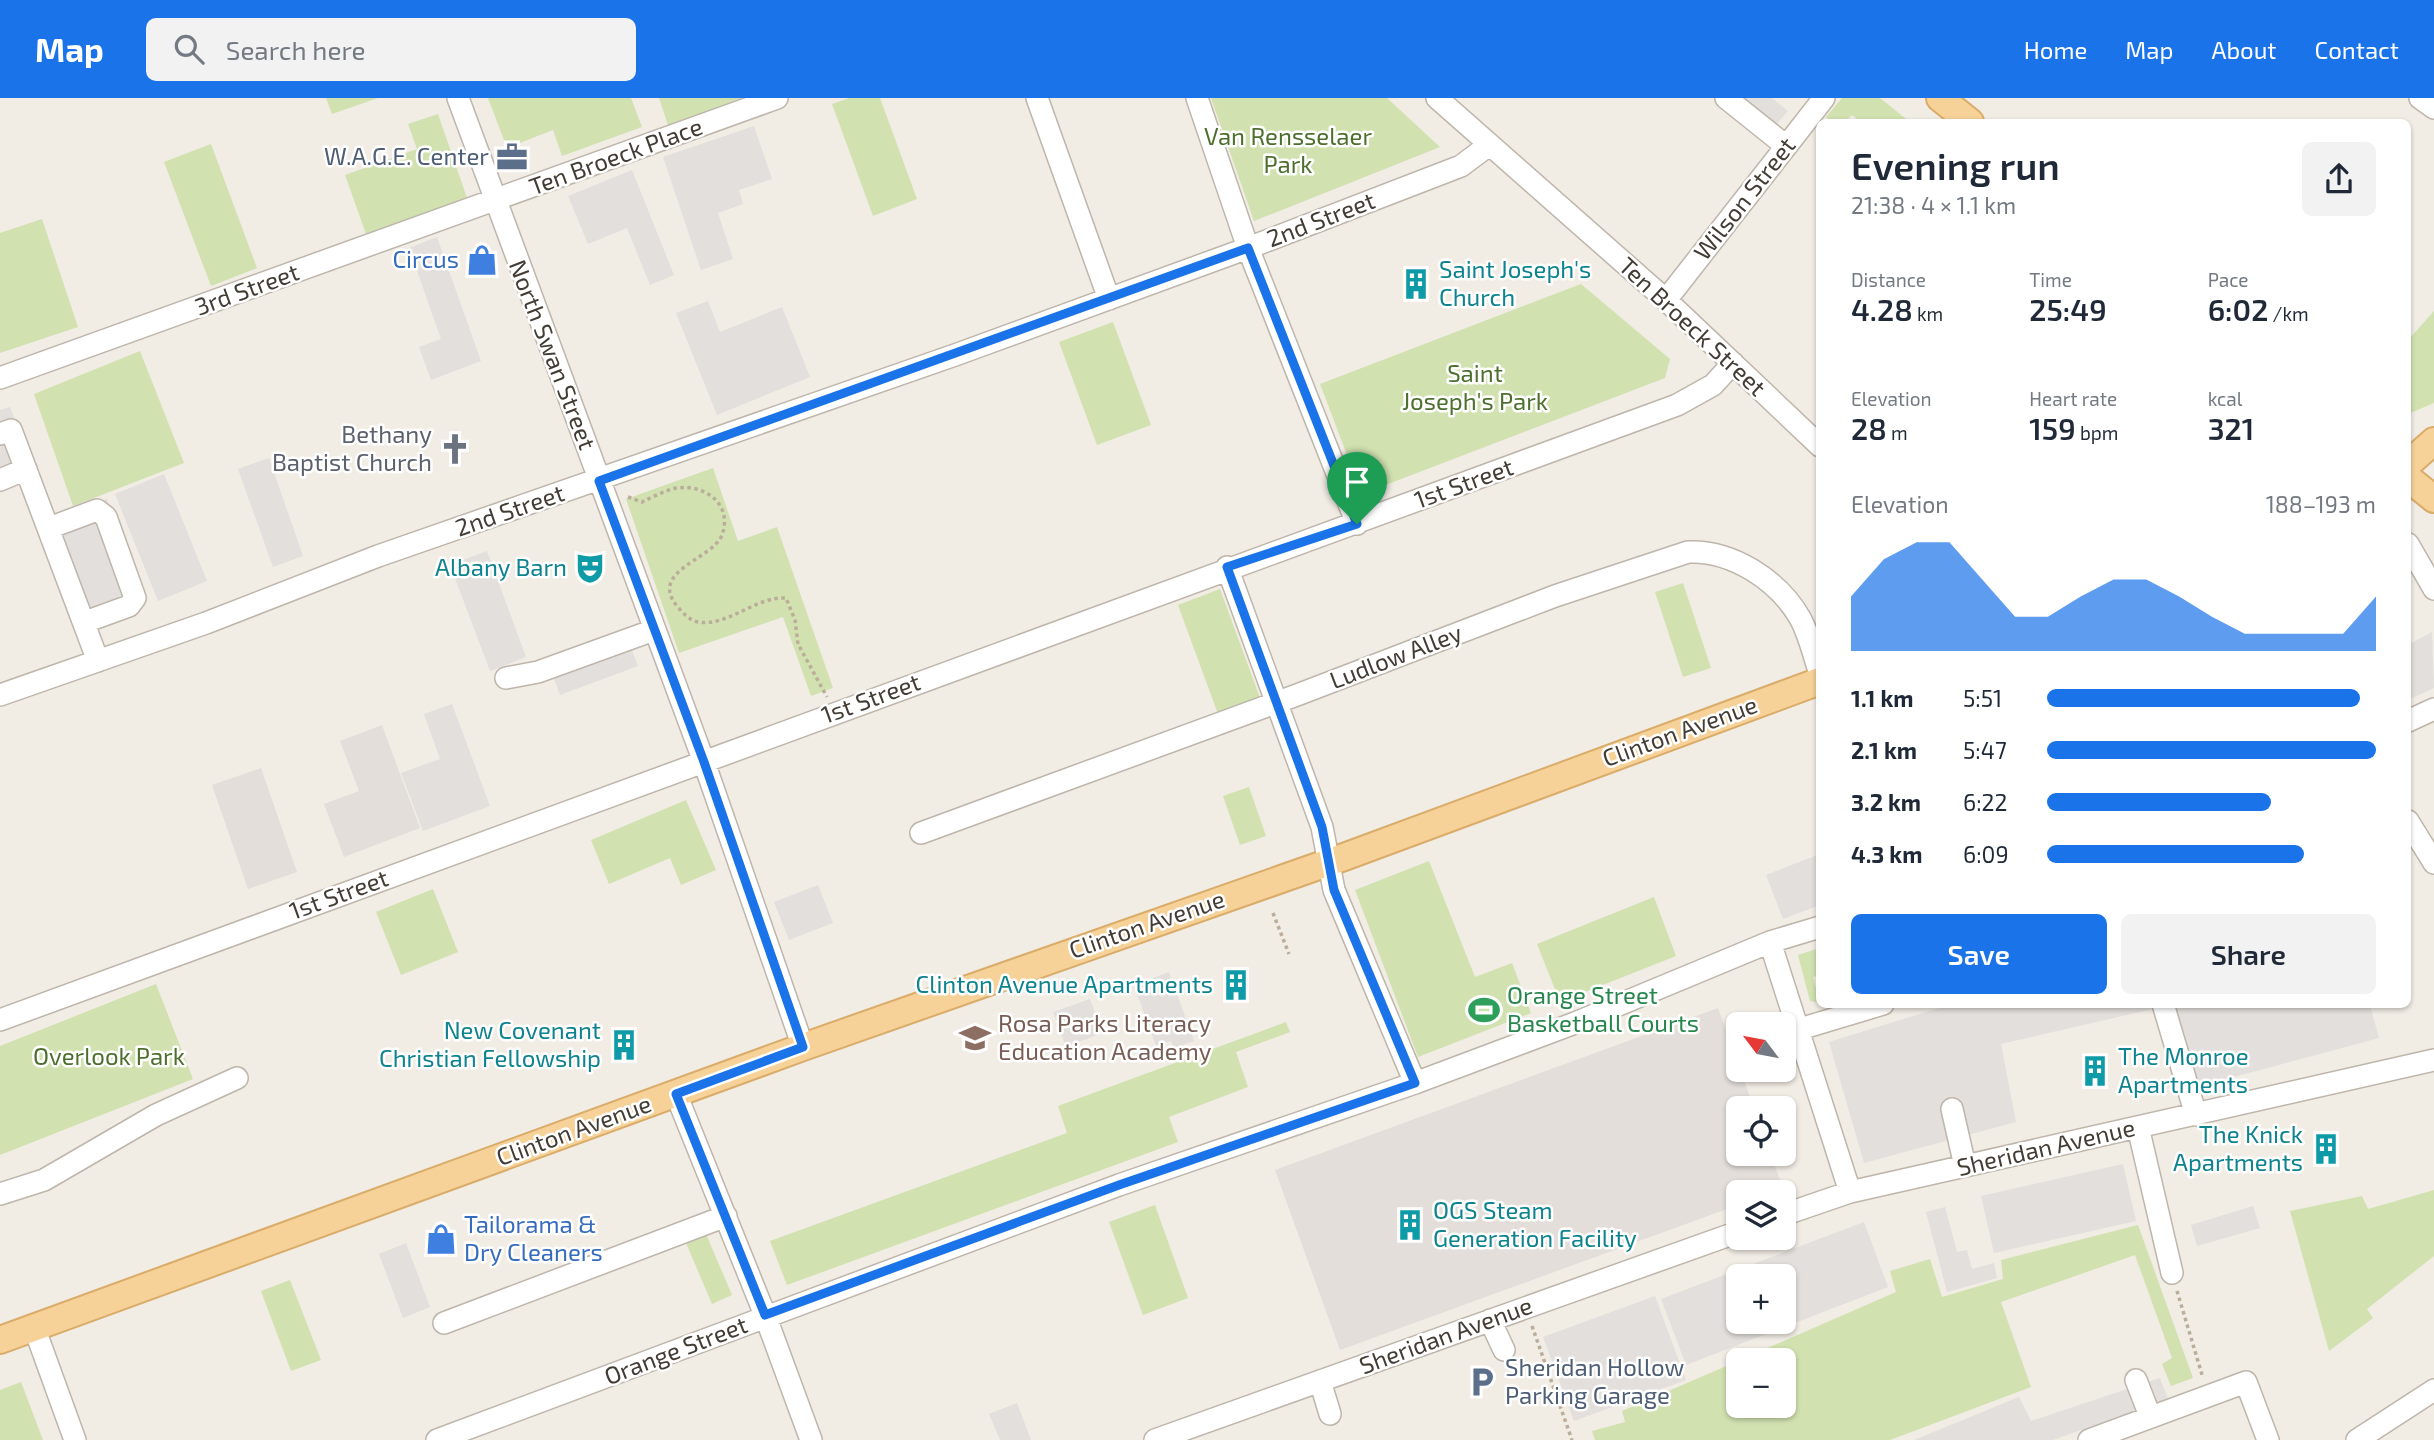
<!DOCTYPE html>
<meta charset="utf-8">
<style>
:root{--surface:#fff;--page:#f2f2f3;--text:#1f2937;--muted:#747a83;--accent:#1a73e8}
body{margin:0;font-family:"Exo 2",sans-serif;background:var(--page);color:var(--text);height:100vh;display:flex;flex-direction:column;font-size:26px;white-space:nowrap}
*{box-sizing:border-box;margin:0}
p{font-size:23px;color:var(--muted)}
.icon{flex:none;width:38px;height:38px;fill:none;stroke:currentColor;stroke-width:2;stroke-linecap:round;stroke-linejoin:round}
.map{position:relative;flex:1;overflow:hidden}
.side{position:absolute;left:1816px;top:21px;width:595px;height:889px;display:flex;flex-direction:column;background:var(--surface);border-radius:10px;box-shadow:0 2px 5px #0004}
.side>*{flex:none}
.needle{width:46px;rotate:302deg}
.fabs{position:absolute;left:1726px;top:914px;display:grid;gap:14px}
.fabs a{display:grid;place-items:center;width:70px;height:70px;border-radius:10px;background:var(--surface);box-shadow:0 2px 5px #0004;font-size:35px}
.pin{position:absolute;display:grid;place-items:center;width:60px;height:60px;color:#fff;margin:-72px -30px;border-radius:50% 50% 50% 0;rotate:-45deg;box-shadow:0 0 7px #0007}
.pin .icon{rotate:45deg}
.round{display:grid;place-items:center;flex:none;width:74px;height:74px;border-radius:10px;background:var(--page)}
.overview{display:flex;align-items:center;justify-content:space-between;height:119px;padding:0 35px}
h1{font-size:38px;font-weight:600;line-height:52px}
.stats{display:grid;grid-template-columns:repeat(3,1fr);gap:10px;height:119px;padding:7px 35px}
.stats div{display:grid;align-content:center}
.stats b{font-size:30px;font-weight:600}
.stats small{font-size:19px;font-weight:400}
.stats p{font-size:19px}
.chart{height:196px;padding:14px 35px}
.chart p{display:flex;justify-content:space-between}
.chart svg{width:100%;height:126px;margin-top:7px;fill:var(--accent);opacity:.7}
.primary-button{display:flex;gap:14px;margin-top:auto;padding:14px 35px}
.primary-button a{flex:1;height:80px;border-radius:10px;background:var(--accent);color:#fff;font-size:28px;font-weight:600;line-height:80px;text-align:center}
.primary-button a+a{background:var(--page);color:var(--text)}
ul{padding:0 35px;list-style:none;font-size:23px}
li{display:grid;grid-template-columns:112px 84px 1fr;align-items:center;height:52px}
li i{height:18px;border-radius:9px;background:var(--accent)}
header{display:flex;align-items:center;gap:42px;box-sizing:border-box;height:98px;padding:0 35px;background:var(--accent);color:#fff}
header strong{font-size:33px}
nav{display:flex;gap:38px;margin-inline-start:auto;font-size:24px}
.search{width:490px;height:63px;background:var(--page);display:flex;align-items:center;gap:18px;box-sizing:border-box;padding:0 24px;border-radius:10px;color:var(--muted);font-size:26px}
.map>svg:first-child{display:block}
</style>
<header>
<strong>Map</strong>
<div class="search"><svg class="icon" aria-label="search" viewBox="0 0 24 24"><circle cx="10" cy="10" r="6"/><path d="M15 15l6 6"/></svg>Search here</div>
<nav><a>Home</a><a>Map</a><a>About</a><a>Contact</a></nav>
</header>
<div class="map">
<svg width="2434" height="1342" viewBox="0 0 2434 1342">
<rect width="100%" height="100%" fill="#f1ece4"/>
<path fill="#e3ded9" d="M382 627 420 730 344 759 324 706 359 693 340 643Z
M261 670 297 774 248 791 212 687Z
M1718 910 1754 1010H1738V1055H1770L1783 1090 1773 1094H1738V1107L1340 1252 1275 1072Z"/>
<path fill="#d1e2b0" d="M326 0H378L332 16Z
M488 0H631L642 29 562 58 553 32 507 50Z
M659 0H741L668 27Z
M849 0H880L917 101 873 118 832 6Z
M1211 0H1387L1440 49 1254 123Z
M1842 0H1880L1910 24H1861L1852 17 1845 24H1832L1826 19Z
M438 16 467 100 366 136 345 77 417 51 408 26Z
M211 46 257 170 211 188 164 64Z
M42 121 78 229 0 255V135Z
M1581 186 1670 261 1665 280 1362 396 1320 286Z
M2434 213V305L2408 316V242Z
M1113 224 1151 327 1097 347 1059 244Z
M140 253 184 365 73 408 34 296Z
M713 370 738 443 777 429 833 590 811 598 783 519 679 555 626 401Z
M1683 485 1711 570 1683 579 1655 494Z
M1220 491 1260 600 1218 616 1178 507Z
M1249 689 1266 738 1240 747 1223 698Z
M686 702 716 772 681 787 670 760 609 786 591 742Z
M1429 763 1475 879 1512 865 1531 915 1418 959 1355 792Z
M433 791 458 854 401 877 376 814Z
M1654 799 1676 858 1560 904 1537 846Z
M1820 850V877L1813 879 1820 905 1810 903 1798 857Z
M156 886 193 981 0 1057V948Z
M1286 924 1290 934 1236 954 1248 989 1169 1019 1178 1044 787 1187 770 1143 1067 1035 1058 1008Z
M2434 1092V1158L2367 1211 2373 1220 2329 1253 2290 1113 2362 1098 2368 1111Z
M1155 1107 1188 1200 1143 1217 1109 1124Z
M2138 1127 2193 1280 2171 1288 2162 1266 2172 1260 2135 1157 2001 1204 2031 1289 1890 1342H1595L1592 1333 1625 1324 1622 1313 1738 1263V1307H1783V1262H1740L1896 1194 1890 1173 1930 1161 1942 1199 2003 1181 2001 1162Z
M706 1136 732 1197 712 1206 686 1145Z
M290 1182 321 1262 291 1273 261 1193Z
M21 1284 43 1342H0V1292Z"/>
<path fill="#e2dfdc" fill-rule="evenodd" d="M1737 0H1772L1788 13 1773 30Z
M754 28 772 81 739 92 743 106 718 115 733 161 701 172 663 59Z
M632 72 674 177 650 187 627 130 588 146 568 98Z
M437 139 481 263 431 282 419 249 441 241 409 150Z
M708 203 720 234 782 209 810 279 717 317 676 215Z
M10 309 51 420 107 401 145 506 78 530 24 381 0 390V312Z
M269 360 303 458 273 469 238 371Z
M164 376 207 483 158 503 115 396Z
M487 453 526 559 490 573 450 467Z
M624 532 638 568 560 597 547 561Z
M2432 534 2434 590 2408 602V547Z
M452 606 490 708 423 733 401 675 440 661 424 616Z
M1820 756V807L1783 821 1766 777Z
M818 787 833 825 789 842 774 804Z
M1169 874 1194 943 1174 950 1171 943 1156 948 1134 887Z
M1090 901 1102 935 1066 949 1053 914Z
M1952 906 2370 907 2379 940 2215 984 2186 988 2166 908 2001 946 2016 1024 1864 1065 1829 944Z
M2123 1066 2136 1123 1994 1155 1981 1098Z
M2253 1108 2260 1130 2197 1148 2191 1127Z
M1945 1109 1957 1154 1967 1152 1972 1171 1994 1165 1997 1180 1947 1194 1926 1114Z
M1864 1124 1888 1189 1686 1267 1661 1201ZM1738 1178H1783V1223H1738Z
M406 1145 430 1209 403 1220 379 1156Z
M1655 1198 1686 1282 1574 1323 1543 1239Z
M2160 1280 2168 1301 2053 1342H1914L2019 1299 2031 1323Z
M1017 1305 1031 1342H1000L989 1316Z"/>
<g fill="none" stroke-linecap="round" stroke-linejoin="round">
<defs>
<path id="minor" d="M458 0 704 664 803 949
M1037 0 1109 201
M1197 0 1248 150 1357 426
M1437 0 1666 202 1820 348
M1726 0 1786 48
M2420 0 2434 10
M1666 202 1824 0
M0 280 777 0
M0 336 11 332 98 563
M0 382 26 371
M49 430 97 412 106 419 135 500 129 508 85 524
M2408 446 2434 491
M1227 469 1322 729 1334 792 1415 985
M506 580 538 574 654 532
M0 597 206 525 378 458 955 257 1248 150 1461 68 1489 47
M2408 623 2434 611
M2408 723 2434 765
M921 735 1297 597 1555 498 1688 454C1732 452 1778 482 1800 520 1809 536 1814 558 1820 576
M1770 844 1850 1094
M2163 906 2196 1017
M0 922 1677 307 1713 287 1733 265
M1800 931 1883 906
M676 996 765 1217 811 1342
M1952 1011 1965 1068
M2138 1029 2172 1175
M0 1096 44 1082 156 1017 237 980
M1783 1117 1850 1094 2434 962
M1490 1222 1504 1252
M444 1225 726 1118
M34 1229 75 1342
M2136 1282 2150 1318
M1320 1283 1330 1316
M437 1342 1119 1087 1415 985 1575 925 1770 844 1820 829
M1155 1342 1738 1134
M2089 1342 2246 1284 2268 1342
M2357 1342 2434 1292"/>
<path id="major" d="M1940 0 1970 24
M2408 366 2434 343
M2408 380 2434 401
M0 1242 803 949 1344 759 1820 583"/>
</defs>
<use href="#minor" stroke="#beb5ab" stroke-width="24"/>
<use href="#major" stroke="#daac69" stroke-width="30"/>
<path stroke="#bcac9a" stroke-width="3.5" stroke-dasharray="3.5 3.5" stroke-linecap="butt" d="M628 399 642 404C653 399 665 392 677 390 706 386 733 407 722 437 713 461 648 473 677 508 683 515 689 522 698 524 728 529 756 498 786 500L795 522 798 546 827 599
M1273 815 1289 856
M2177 1193 2203 1280
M1532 1228 1572 1342"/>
<use href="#minor" stroke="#fff" stroke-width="21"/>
<use href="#major" stroke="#f6d198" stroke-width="26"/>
</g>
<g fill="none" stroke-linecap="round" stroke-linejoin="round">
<defs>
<path id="route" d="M1248 150 1357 426 1227 469 1322 729 1334 792 1415 985 1119 1087 765 1217 676 996 803 949 704 664 599 383Z"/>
</defs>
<use href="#route" stroke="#fff" stroke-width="14"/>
<use href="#route" stroke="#1a73e8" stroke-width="9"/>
</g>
<defs>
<symbol id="office-bare" viewBox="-9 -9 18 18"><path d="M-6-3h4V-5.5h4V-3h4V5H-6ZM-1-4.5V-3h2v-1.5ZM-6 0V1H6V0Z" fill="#5c6f8a" stroke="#fff" stroke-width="2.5" paint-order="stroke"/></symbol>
<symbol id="shop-bare" viewBox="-9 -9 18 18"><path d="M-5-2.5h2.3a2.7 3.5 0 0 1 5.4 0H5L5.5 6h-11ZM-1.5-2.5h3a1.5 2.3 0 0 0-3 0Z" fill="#3f7fe0" stroke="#fff" stroke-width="2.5" paint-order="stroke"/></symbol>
<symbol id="building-bare" viewBox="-9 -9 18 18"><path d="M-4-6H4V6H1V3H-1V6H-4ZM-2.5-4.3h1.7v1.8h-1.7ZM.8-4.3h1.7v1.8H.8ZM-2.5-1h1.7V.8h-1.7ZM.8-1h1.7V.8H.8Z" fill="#0f9aa8" stroke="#fff" stroke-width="2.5" paint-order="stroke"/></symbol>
<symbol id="church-bare" viewBox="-9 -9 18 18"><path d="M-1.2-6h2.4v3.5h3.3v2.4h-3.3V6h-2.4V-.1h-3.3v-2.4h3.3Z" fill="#6b7280" stroke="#fff" stroke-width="2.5" paint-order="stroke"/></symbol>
<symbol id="theatre-bare" viewBox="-9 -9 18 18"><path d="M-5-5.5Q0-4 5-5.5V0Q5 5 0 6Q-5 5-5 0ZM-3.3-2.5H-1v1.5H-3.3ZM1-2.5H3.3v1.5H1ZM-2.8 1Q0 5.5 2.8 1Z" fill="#0f9aa8" stroke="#fff" stroke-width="2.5" paint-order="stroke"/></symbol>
<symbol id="stadium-bare" viewBox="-9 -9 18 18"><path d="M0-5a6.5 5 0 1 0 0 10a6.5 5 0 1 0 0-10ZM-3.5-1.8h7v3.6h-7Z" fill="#2e9e5b" stroke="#fff" stroke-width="2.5" paint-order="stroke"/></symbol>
<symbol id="school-bare" viewBox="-9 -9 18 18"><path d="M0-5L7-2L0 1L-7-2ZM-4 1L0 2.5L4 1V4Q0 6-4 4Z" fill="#8d6e63" stroke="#fff" stroke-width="2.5" paint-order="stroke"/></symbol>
<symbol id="parking-bare" viewBox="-9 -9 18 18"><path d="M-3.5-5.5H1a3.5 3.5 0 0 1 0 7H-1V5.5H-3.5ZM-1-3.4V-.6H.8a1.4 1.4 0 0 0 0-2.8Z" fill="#5c6f8a" stroke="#fff" stroke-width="2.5" paint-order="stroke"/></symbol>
</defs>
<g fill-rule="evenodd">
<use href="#office-bare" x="490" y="37" width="44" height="44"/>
<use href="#shop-bare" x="460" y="140" width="44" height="44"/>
<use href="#building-bare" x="1394" y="164" width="44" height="44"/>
<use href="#church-bare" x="433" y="329" width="44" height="44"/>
<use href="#theatre-bare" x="568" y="448" width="44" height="44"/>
<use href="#building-bare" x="1214" y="865" width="44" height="44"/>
<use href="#stadium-bare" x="1462" y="890" width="44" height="44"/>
<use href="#school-bare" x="953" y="918" width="44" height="44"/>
<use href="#building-bare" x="602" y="925" width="44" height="44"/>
<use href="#building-bare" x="2073" y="951" width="44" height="44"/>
<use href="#building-bare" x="2304" y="1029" width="44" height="44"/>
<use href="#building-bare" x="1388" y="1105" width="44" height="44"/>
<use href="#shop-bare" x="419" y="1119" width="44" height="44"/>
<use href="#parking-bare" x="1460" y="1262" width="44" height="44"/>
</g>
<g text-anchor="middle" stroke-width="5" stroke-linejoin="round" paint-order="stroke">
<g font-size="24" fill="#4d6f2d" stroke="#fff">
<text x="1288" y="47">Van Rensselaer<tspan x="1288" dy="28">Park</tspan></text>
<text x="1475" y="284">Saint<tspan x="1475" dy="28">Joseph's Park</tspan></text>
<text x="109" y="967">Overlook Park</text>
</g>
<g font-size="24" fill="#4e5e75" stroke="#fff" text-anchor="end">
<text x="489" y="67">W.A.G.E. Center</text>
<text x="1505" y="1278" text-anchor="start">Sheridan Hollow<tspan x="1505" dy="28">Parking Garage</tspan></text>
</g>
<g font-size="24" fill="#423c35" stroke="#fff">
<text transform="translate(616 59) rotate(-20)" y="8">Ten Broeck Place</text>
<text transform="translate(1745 101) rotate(-52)" y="8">Wilson Street</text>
<text transform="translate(1321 122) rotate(-21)" y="8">2nd Street</text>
<text transform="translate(247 192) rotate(-20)" y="8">3rd Street</text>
<text transform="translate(1692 229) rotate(43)" y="8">Ten Broeck Street</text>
<text transform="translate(552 257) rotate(69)" y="8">North Swan Street</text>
<text transform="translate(1464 386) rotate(-20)" y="8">1st Street</text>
<text transform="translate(510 413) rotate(-19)" y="8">2nd Street</text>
<text transform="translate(1396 559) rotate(-21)" y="8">Ludlow Alley</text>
<text transform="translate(871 601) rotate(-20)" y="8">1st Street</text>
<text transform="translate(1680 634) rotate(-20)" y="8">Clinton Avenue</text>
<text transform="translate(339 797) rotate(-20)" y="8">1st Street</text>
<text transform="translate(1147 827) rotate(-19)" y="8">Clinton Avenue</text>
<text transform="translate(574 1033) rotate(-20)" y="8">Clinton Avenue</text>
<text transform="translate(2046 1050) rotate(-13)" y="8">Sheridan Avenue</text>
<text transform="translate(1446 1238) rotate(-20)" y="8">Sheridan Avenue</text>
<text transform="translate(676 1253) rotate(-21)" y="8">Orange Street</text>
</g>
<g font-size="24" fill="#366cbe" stroke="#fff" text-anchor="end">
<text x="459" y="170">Circus</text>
<text x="464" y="1135" text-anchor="start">Tailorama &amp;<tspan x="464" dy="28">Dry Cleaners</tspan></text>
</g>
<g font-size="24" fill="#0d838f" stroke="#fff" text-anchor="end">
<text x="1439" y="180" text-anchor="start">Saint Joseph's<tspan x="1439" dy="28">Church</tspan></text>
<text x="567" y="478">Albany Barn</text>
<text x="1213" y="895">Clinton Avenue Apartments</text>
<text x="601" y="941">New Covenant<tspan x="601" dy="28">Christian Fellowship</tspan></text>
<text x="2118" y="967" text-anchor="start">The Monroe<tspan x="2118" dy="28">Apartments</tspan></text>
<text x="2303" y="1045">The Knick<tspan x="2303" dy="28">Apartments</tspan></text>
<text x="1433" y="1121" text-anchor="start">OGS Steam<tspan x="1433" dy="28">Generation Facility</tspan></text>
</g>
<g font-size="24" fill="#5b616d" stroke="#fff" text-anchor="end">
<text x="432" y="345">Bethany<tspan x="432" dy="28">Baptist Church</tspan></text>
</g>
<g font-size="24" fill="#27864d" stroke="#fff" text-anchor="start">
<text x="1507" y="906">Orange Street<tspan x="1507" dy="28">Basketball Courts</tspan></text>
</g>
<g font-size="24" fill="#785e54" stroke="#fff" text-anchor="start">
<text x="998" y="934">Rosa Parks Literacy<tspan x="998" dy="28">Education Academy</tspan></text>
</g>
</g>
</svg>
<div class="fabs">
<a><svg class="needle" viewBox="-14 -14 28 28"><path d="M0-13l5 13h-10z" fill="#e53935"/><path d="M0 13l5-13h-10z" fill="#747a83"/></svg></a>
<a><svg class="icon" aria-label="locate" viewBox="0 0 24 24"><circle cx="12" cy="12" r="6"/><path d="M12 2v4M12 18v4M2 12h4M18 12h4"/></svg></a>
<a><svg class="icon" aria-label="layers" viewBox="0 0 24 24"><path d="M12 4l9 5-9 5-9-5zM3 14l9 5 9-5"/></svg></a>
<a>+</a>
<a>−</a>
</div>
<div class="pin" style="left:1357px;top:426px;background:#1e9e55"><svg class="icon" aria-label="arrive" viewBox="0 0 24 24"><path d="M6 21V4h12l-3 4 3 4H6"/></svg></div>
<section class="side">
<div class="overview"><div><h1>Evening run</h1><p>21:38 · 4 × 1.1 km</p></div><a class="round"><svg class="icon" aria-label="share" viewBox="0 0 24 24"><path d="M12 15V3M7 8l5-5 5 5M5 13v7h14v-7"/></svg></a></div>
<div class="stats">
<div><p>Distance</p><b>4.28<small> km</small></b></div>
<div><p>Time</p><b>25:49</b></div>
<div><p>Pace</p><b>6:02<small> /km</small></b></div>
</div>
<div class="stats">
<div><p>Elevation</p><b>28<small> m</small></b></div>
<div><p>Heart rate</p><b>159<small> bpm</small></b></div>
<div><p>kcal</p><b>321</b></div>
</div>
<div class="chart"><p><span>Elevation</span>188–193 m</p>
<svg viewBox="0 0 160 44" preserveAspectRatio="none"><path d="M0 44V25L10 12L20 6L30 6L40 19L50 32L60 32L70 25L80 19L90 19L100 25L110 32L120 38L130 38L140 38L150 38L160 25V44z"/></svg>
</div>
<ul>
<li><b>1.1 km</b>5:51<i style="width:95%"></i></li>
<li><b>2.1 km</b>5:47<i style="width:100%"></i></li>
<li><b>3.2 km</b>6:22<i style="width:68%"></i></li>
<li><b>4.3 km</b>6:09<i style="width:78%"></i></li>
</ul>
<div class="primary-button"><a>Save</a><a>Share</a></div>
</section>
</div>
